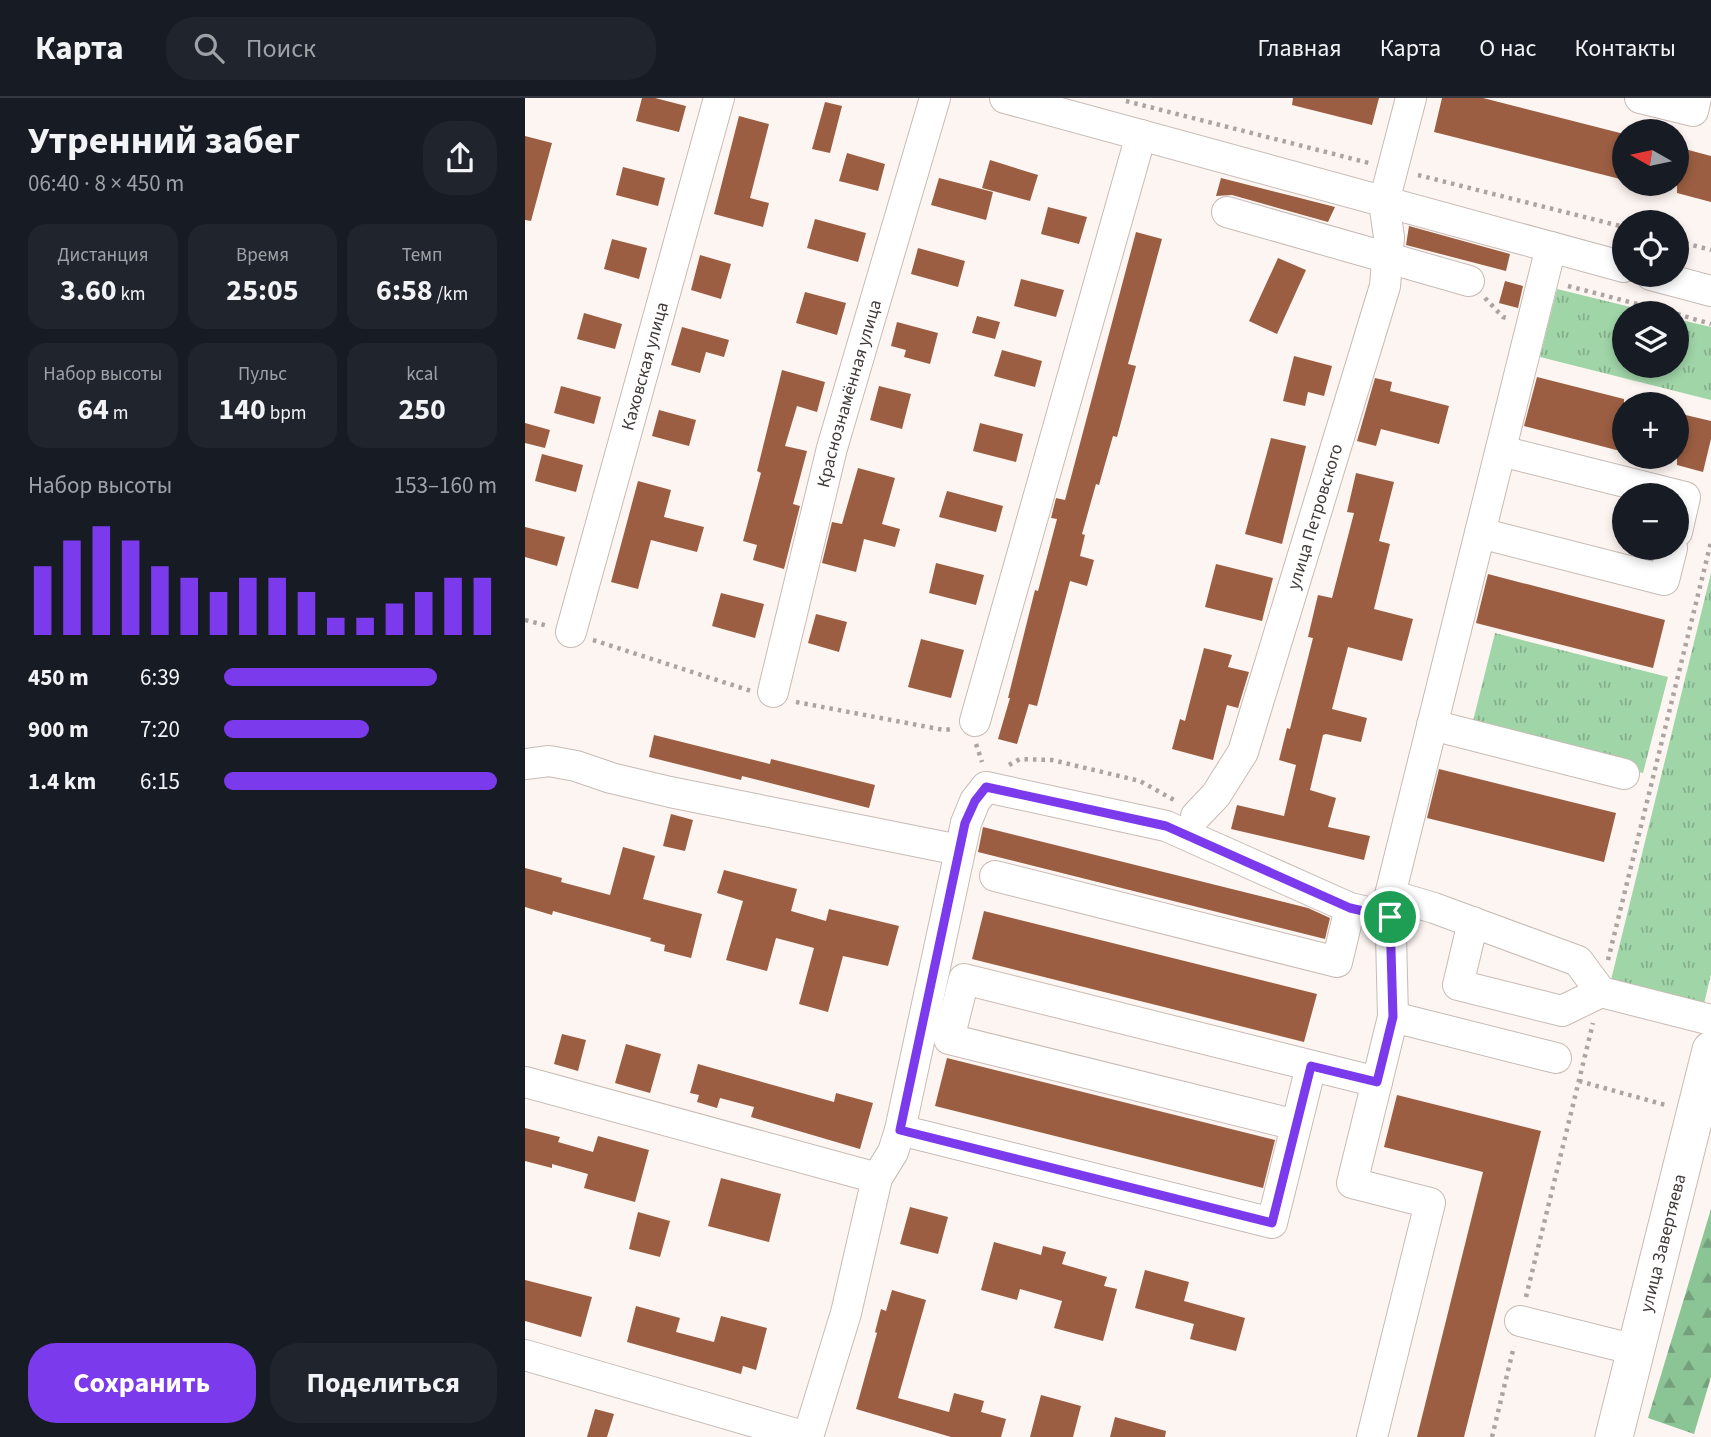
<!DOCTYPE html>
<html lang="ru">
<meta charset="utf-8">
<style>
:root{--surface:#171b24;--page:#20242c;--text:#f1f3f6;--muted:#9ea1a6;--line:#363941;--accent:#7c3aed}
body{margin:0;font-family:"Source Sans 3",sans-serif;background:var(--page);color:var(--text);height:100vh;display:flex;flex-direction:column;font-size:26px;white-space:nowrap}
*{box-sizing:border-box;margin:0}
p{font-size:23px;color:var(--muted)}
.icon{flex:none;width:38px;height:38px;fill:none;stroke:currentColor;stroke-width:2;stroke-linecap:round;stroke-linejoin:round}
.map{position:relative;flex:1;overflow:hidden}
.panel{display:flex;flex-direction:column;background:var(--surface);width:525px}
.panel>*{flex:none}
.needle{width:46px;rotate:279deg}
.controls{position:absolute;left:1087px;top:21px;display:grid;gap:14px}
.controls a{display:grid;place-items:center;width:77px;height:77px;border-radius:50%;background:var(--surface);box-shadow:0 4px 10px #0003;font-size:35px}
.pin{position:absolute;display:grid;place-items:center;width:60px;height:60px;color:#fff;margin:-30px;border:4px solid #fff;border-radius:50%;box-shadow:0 2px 7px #0007}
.round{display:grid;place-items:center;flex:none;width:74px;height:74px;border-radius:28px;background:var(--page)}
.head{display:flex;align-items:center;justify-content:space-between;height:119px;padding:0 28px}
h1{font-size:38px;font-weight:700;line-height:52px}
.figures{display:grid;grid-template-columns:repeat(3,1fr);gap:10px;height:119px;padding:7px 28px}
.figures div{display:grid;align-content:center;border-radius:18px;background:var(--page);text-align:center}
.figures b{font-size:30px;font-weight:700}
.figures small{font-size:19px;font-weight:400}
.figures p{font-size:19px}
.chart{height:196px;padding:14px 28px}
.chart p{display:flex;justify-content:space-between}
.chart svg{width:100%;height:126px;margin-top:7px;stroke:var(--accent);stroke-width:6}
.cta{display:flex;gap:14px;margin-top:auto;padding:14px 28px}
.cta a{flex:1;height:80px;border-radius:28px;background:var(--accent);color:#fff;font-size:28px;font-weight:700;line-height:80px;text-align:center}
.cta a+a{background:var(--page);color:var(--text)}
ul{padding:0 28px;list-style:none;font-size:23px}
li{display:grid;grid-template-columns:112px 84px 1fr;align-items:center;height:52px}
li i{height:18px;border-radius:9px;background:var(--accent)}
header{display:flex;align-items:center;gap:42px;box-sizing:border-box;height:98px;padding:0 35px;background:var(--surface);border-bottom:2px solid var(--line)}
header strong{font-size:33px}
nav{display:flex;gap:38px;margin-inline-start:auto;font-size:24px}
.search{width:490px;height:63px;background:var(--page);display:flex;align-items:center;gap:18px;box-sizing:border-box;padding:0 24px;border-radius:28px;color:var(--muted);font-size:26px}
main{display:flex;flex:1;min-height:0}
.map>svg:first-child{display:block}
</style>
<header>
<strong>Карта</strong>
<div class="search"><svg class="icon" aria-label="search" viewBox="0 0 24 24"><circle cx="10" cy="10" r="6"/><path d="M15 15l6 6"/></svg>Поиск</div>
<nav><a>Главная</a><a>Карта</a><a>О нас</a><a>Контакты</a></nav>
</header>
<main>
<section class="panel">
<div class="head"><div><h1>Утренний забег</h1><p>06:40 · 8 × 450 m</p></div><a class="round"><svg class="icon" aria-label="share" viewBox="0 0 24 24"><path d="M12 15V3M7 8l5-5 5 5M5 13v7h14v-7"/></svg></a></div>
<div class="figures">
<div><p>Дистанция</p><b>3.60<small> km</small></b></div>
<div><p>Время</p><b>25:05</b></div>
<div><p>Темп</p><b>6:58<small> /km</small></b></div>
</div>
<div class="figures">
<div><p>Набор высоты</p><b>64<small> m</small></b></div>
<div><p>Пульс</p><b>140<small> bpm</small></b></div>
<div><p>kcal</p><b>250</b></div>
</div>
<div class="chart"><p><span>Набор высоты</span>153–160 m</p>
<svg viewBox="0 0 160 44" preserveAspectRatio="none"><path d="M5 44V20M15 44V11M25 44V6M35 44V11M45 44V20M55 44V24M65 44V29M75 44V24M85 44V24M95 44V29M105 44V38M115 44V38M125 44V33M135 44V29M145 44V24M155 44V24"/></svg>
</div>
<ul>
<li><b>450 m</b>6:39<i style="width:78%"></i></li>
<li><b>900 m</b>7:20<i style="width:53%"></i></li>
<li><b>1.4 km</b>6:15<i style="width:100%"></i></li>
</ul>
<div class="cta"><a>Сохранить</a><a>Поделиться</a></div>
</section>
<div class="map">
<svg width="1186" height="1339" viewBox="0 0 1186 1339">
<defs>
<pattern id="grass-tufts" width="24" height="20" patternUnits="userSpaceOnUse" patternTransform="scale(1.75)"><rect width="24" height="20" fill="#a0d5a8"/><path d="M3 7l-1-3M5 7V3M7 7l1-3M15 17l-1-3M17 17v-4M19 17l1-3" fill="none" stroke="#84ae8a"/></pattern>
<pattern id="forest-firs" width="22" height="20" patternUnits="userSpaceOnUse" patternTransform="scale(1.75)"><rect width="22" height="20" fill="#8cc595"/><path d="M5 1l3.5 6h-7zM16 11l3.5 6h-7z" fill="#74a17b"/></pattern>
</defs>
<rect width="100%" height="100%" fill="#fdf5f1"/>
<path fill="url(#grass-tufts)" d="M1032 191 1130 215H1099V268H1152V221L1186 229V302L1015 259Z
M1186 475V876L1178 910 1085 886Z
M970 535 1143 579 1118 675 946 631Z"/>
<path fill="url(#forest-firs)" d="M1186 1111V1279L1169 1336 1123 1320Z"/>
<path fill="#9b5e42" d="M117 0H130L161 8 154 34 111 23Z
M768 0H854L847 27 767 7Z
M917 0H958L1099 36V82L909 34Z
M300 4 317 8 305 55 287 51Z
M214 18 244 26 225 100 244 105 238 129 189 116Z
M0 38 27 45 6 123 0 122Z
M1152 49 1186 58V104L1152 95Z
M322 55 360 66 353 93 314 83Z
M465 62 513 77 505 103 457 90Z
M98 69 140 80 133 108 91 97Z
M414 80 468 94 461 122 406 107Z
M696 80 771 99 810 109 803 124 707 97 691 98Z
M523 109 562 119 554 146 516 136Z
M290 121 341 135 333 164 282 150Z
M884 128 985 156 981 173 881 147Z
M611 134 637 141 603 266 611 268 592 339 588 338 574 387 571 386 557 436 560 437 555 458 569 462 562 488 545 483 512 608 504 606 492 646 473 641 485 600H483L510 492 513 493 532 421 526 420 531 400 540 402Z
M87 141 122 150 114 181 79 171Z
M393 150 440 163 433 189 386 176Z
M175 157 206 166 196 201 166 192Z
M753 160 781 172 752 236 724 223Z
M496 181 539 192 531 219 489 208Z
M980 183 998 188 993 210 974 205Z
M280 194 321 205 312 237 271 225Z
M59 215 97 226 90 251 52 241Z
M452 218 475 224 470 241 447 235Z
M372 224 413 235 405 266 379 259 381 252 366 248Z
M157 229 204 242 199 259 181 254 175 275 146 267Z
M477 252 517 263 510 289 469 278Z
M769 258 807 268 799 298 783 294 780 308 758 303Z
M257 272 300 284 292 314 272 308 260 348 282 353 268 406 275 408 259 471 228 462 232 447 218 443 236 375 232 373Z
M1012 279 1099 301V354L999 328Z
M850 280 867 284 865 293 924 308 914 346 856 331 851 348 832 343Z
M36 288 76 299 69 326 29 315Z
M354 288 386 296 377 331 345 322Z
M134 312 171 322 164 348 127 338Z
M1152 315 1186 323V341L1178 374 1152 367Z
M0 325 25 332 20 350 0 345Z
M455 325 498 336 491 364 448 353Z
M746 340 781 348 757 446 720 436Z
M17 356 58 367 51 394 10 383Z
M333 370 370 380 357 426 375 431 370 449 339 441 331 474 297 465 307 424 317 426Z
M831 375 869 384 854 443 865 446 849 511 888 521 877 563 823 549 807 611 842 620 836 644 801 636 798 637 785 692 811 700 803 729 845 738 839 762 706 731 712 707 759 718 771 667 754 662 762 630 765 631 788 540 783 539 793 497 807 500 829 415 822 414Z
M113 383 146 392 139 419 179 429 172 454 126 442 113 491 86 484Z
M422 393 478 408 471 434 414 419Z
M0 429 40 439 32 468 0 459Z
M411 465 459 477 451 507 404 495Z
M691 466 748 480 737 523 680 509Z
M963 476 1140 522 1128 570 951 525Z
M196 495 239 506 230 540 187 528Z
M291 516 322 524 314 554 283 545Z
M396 541 439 552 426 600 383 589Z
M679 550 707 557 703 569 724 574 713 610 702 607 688 662 647 651 655 621 660 623Z
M129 637 245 666 246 661 350 687 344 710 217 678 216 682 124 659Z
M914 671 1091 715 1079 764 902 720Z
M146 716 168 722 160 753 138 748Z
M458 729 783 810 805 820 800 841 453 754Z
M98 749 130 758 118 801 177 816 166 860 139 853 140 847 125 843 126 840 28 813 27 817 0 809V770L37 780 36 784 85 797Z
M199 772 272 791 266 813 301 823 304 811 374 828 363 868 318 858 303 914 274 906 289 850 251 840 242 873 201 862 218 803 192 795Z
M459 813 792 896 779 944 447 861Z
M37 936 61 942 53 973 29 966Z
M101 946 136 956 125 995 90 985Z
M422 960 750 1042 738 1090 410 1008Z
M173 966 309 1004 311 995 348 1005 335 1051 226 1019 229 1009 195 1000 192 1010 172 1004 174 997 165 995Z
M872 997 1016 1033 939 1339H892L958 1074 859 1049Z
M0 1030 35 1039 33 1044 68 1054 73 1038 124 1052 110 1104 59 1090 63 1076 27 1066V1070L0 1063Z
M196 1080 256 1096 244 1144 183 1128Z
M385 1109 423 1119 413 1156 375 1146Z
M113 1114 145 1123 135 1159 104 1151Z
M469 1144 516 1157 518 1148 541 1154 537 1166 582 1179 579 1188 592 1191 578 1243 529 1230 537 1203 495 1191 492 1202 456 1192Z
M620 1172 664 1184 659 1203 720 1220 711 1253 665 1241 669 1226 610 1210Z
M0 1182 67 1199 56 1239 0 1223Z
M367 1192 401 1202 373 1300 424 1314 429 1295 459 1303 456 1314 481 1321 476 1339H426L331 1311 352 1235 350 1234 356 1211 361 1213Z
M111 1208 155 1220 151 1234 189 1244 196 1218 242 1230 231 1272 218 1268 216 1276 102 1244Z
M516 1297 556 1308 548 1339H505Z
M70 1311 89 1316 82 1339H62Z
M590 1319 641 1333 640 1339H585Z"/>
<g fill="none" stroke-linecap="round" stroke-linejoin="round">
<defs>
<g id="minor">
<path d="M480 0 1099 169"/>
<path d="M1115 0 1168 13 1171 0"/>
<path d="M702 114 944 183"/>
<path d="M1126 177 1186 193"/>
<path d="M976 353 1160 399 1152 434"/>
<path d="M955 435 1139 482 1147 450"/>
<path id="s1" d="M46 534 194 0"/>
<path id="s2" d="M248 594 307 350 410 0"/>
<path d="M450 623 616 37"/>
<path d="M907 627 1099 676"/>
<path d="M0 666 24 663 51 668 86 680 145 694 434 752"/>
<path id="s3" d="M671 718 691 697 718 654 860 188 864 139 859 104 886 0"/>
<path d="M470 778 812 864 825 810"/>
<path d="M865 797 909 810 1053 863 1076 894 1186 922"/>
<path d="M948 824 933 887 1037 913 1076 894"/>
<path d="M868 919 1031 960"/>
<path d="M0 984 352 1080"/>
<path d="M771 1027 424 941 439 881 852 984"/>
<path d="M375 1032 747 1125 786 968"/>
<path d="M995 1223 1111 1252"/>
<path d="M0 1257 281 1339"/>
<path d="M283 1339 321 1215 352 1080 368 1054 375 1032 441 725 450 703 461 689 641 728 825 810 865 819"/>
<path d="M847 1339 905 1105 827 1085 868 919 865 797 1026 149"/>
</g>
<g id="major">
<path id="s4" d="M1089 1339 1186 952"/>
</g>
</defs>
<use href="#minor" stroke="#c8bbb5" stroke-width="32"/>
<use href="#major" stroke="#c8bbb5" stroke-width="39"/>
<path stroke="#aca4a1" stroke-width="4.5" stroke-dasharray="3.5 5" stroke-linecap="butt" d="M601 3 844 65
M893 77 1099 129
M1152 143 1186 152
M1043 188 1147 215
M960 200 978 219 985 221
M1152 216 1186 226
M0 522 23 528
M68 542 226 593
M271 604 419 632 428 631
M451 646 457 664
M484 667 495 661 527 662 615 683 649 702
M1083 862 1186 444
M1054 983 1144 1008
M1001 1199 1068 925
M967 1339 989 1248"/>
<use href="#minor" stroke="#fff" stroke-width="30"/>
<use href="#major" stroke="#fff" stroke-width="37"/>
</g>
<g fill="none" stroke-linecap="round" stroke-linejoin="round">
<defs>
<path id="route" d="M461 689 641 728 825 810 865 819 868 919 852 984 786 968 747 1125 375 1032 440 725 450 703Z"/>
</defs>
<use href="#route" stroke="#fff" stroke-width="14"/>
<use href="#route" stroke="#7c3aed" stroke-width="9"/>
</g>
<g text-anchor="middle" stroke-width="7" stroke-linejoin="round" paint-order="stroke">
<g font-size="18" fill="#403a38" stroke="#fff">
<text dy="6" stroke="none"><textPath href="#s1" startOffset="276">Каховская улица</textPath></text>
<text dy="6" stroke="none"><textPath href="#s2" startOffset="308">Краснознамённая улица</textPath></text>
<text dy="6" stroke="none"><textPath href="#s3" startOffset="326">улица Петровского</textPath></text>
<text dy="6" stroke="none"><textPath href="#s4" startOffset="200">улица Завертяева</textPath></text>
</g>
</g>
</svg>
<div class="controls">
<a><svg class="needle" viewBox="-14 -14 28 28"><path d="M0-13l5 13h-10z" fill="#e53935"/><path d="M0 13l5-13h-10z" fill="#9ea1a6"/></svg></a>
<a><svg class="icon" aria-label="locate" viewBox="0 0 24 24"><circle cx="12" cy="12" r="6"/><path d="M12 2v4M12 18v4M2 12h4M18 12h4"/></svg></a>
<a><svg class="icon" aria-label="layers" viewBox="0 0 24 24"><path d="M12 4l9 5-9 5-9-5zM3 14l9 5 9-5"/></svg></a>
<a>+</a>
<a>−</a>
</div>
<div class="pin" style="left:865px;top:819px;background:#1e9e55"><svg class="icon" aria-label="arrive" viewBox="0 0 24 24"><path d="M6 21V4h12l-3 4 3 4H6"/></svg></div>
</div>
</main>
